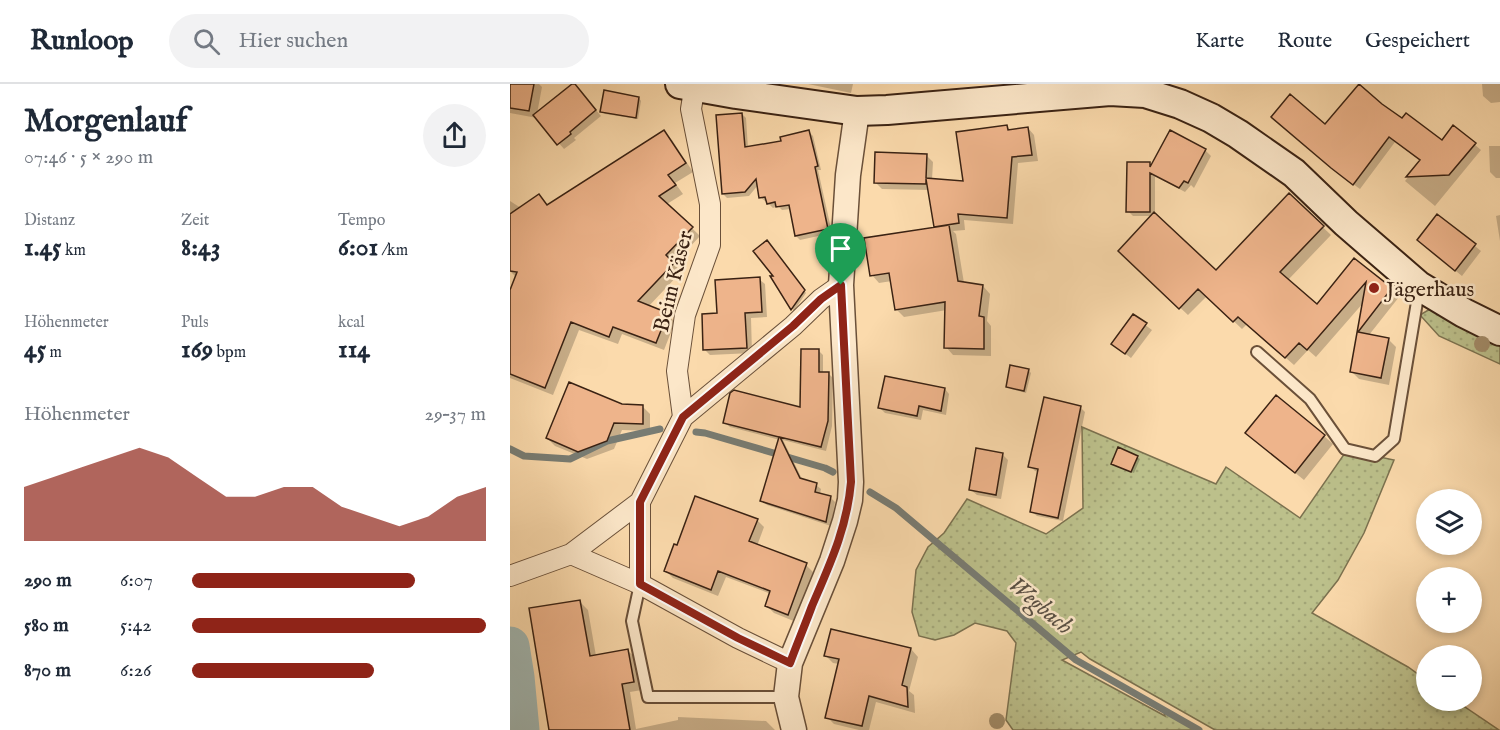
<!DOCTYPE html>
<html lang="de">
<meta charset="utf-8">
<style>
:root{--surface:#fff;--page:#f2f2f3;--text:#1f2937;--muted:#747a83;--line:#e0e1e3;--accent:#8f2418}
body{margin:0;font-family:"IM FELL English",serif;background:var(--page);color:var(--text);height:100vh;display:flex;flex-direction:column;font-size:22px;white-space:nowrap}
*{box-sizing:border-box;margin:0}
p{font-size:20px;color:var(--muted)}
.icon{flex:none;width:33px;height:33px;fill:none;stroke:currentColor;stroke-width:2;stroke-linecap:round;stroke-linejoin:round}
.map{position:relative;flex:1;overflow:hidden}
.drawer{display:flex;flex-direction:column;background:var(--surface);width:510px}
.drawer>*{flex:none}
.fabs{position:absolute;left:906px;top:405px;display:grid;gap:12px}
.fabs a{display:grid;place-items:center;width:66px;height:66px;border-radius:50%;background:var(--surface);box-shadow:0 3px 9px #0003;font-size:30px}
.pin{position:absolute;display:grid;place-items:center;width:51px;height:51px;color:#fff;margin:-62px -26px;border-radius:50% 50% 50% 0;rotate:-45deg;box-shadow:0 0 6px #0007}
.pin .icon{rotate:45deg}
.round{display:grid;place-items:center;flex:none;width:63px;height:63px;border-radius:32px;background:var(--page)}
.headline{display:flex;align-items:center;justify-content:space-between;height:102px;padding:0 24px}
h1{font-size:33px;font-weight:700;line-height:45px}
.figures{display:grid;grid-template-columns:repeat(3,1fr);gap:9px;height:102px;padding:6px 24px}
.figures div{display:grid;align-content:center}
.figures b{font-size:26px;font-weight:700}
.figures small{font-size:16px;font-weight:400}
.figures p{font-size:16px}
.chart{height:168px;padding:12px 24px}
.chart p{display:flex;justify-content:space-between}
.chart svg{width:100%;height:108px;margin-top:6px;fill:var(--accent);opacity:.7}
ul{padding:0 24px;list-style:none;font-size:20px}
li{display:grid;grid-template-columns:96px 72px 1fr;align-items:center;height:45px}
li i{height:15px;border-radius:8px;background:var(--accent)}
header{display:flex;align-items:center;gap:36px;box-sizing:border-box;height:84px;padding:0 30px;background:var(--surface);border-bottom:2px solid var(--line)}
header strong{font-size:28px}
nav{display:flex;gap:33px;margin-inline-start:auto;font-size:21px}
.search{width:420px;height:54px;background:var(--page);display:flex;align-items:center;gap:15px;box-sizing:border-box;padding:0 21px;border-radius:33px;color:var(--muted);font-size:22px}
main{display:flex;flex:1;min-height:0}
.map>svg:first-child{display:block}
</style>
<header>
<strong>Runloop</strong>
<div class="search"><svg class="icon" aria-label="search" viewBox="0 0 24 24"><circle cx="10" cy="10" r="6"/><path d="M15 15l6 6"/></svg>Hier suchen</div>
<nav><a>Karte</a><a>Route</a><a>Gespeichert</a></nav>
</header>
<main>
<section class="drawer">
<div class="headline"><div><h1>Morgenlauf</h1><p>07:46 · 5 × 290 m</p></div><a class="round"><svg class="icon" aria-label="share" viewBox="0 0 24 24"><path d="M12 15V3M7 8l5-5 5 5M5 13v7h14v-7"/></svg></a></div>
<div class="figures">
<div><p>Distanz</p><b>1.45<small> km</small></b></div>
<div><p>Zeit</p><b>8:43</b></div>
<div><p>Tempo</p><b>6:01<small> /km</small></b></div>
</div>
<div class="figures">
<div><p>Höhenmeter</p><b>45<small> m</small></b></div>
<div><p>Puls</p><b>169<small> bpm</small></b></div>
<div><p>kcal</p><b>114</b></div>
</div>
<div class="chart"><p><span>Höhenmeter</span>29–37 m</p>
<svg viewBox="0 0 160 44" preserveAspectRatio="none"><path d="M0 44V22L10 18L20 14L30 10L40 6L50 10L60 18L70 26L80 26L90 22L100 22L110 30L120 34L130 38L140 34L150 26L160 22V44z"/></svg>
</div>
<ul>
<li><b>290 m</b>6:07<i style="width:76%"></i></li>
<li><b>580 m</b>5:42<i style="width:100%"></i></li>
<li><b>870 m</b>6:26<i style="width:62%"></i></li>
</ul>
</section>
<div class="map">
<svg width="990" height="646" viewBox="0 0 990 646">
<defs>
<pattern id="grass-dots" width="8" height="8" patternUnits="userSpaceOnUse" patternTransform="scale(1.5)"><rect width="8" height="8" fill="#bcc08b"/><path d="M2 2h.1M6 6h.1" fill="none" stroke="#a2a577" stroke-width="1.8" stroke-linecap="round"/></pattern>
</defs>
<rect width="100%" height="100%" fill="#fbdaac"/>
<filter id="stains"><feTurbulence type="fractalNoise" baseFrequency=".00333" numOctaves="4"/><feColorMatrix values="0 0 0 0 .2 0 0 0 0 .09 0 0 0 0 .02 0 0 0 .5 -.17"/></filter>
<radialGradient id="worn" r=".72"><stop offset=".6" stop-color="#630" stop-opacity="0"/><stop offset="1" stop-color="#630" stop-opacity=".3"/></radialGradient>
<path fill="url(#grass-dots)" stroke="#7b714f" stroke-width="1.5" d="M920 225 936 229 990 259V280L929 252 910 231Z
M572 343 706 400 716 383 790 434 837 366 884 376 854 449 828 496 802 529 898 583 916 596V616L946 617 989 646H705L580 575 571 568 552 576 655 632 654 627 685 646H503L496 636 506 559 497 547 465 539 444 551 425 556 409 552 402 528 406 486 418 463 434 449 457 415 536 450 573 424Z"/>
<path fill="#0003" d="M0 0H29L32 3 27 30 69 6 91 32 64 54 66 56 54 65 27 34 0 29Z
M298 0H343L341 9Z
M972 0H990V18L981 19 973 12Z
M129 14 131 17 128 35 95 30 92 27Z
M232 30 236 34 238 64 273 58 299 48 303 52 311 86H308L322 149 290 156 286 152 281 125 272 126 268 122 263 124 258 119V117H255L250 113 248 101 239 112 217 114 213 110Z
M892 37 932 58 944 43 971 66 925 122 895 97 911 77 885 58 850 105 828 89 815 42Z
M497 42 501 47 518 44 524 51 528 77 508 79 503 140 454 136 455 146 443 147 446 150 454 199 473 202 480 210 477 237 481 242V272L443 271 436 263 437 226 394 233 386 225 382 197 369 199 362 191 427 144 425 142 419 106 372 105 365 98 416 71 423 78 422 96 455 98Z
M154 48 162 56 183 88 165 99 173 110 157 120 190 152 164 180 171 188 138 223 157 230 165 238 154 266 112 250 108 260 69 246 43 311 0 294V210L6 193 0 187V117L11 124 29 112 38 122Z
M661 48 695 66 701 72 684 104 681 101 675 108 645 92V130L706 188 779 111 821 151 778 196 807 223 844 176 881 205 889 213 859 251 878 255 886 263 879 301 849 295 841 287 854 218 806 273 798 266 784 281 737 240 732 245 697 212 678 231 618 175 642 132H623L618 127 639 79 642 82Z
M979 62H990V94H986L980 88Z
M990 131V157L986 132Z
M928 132 971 167 952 192 915 162Z
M260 160 296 209 284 227 263 194H266Z
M249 195 255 200 257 233 241 234 242 269 200 271 194 265 209 231Z
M623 232 642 246 621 274 609 265Z
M308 266 313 271V289H318L323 294 322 342 316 367 273 356 293 397 306 401 311 405 310 410 320 413 325 418 321 442 257 421 252 417 270 356 220 343 215 339 292 325Z
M502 283 519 287 521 289 516 309 501 305 498 302Z
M435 305 439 310 436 331 413 326 411 336 375 329 370 324Z
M112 322H132L140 330V347L112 346 104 365 77 375 45 362 37 354Z
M570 323 575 328 553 437 527 432 522 428 529 388 525 387 520 382Z
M814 352 823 360 794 396 746 357Z
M492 370 498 376 491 415 467 411 461 406Z
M627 373 630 375 624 389 606 382Z
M247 436 254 443 247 462 296 481 303 488 286 538 264 529 257 522 261 510 216 493 208 512 163 494 156 487Z
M70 518 78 526 86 572 118 567 127 575 132 606 120 608 126 645 168 636V633L256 637 265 646H41Z
M401 565 408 573 399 607 404 611 405 629 366 618 359 646H349L324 640 317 633 329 580 323 579 316 572Z"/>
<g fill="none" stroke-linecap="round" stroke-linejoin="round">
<path stroke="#787c73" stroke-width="7" d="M186 348 195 349 315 384 323 388
M0 365 14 372 60 375 97 357 150 345
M360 408 386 424 566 576 689 646"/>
<path stroke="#a2b8b3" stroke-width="39" d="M0 562 5 593 10 646"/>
</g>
<path fill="#eeb48b" stroke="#3a2213" stroke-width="1.5" d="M0 0H24L19 27 0 24Z
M62 0H65L86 26 60 48 61 50 47 61 23 31Z
M849 0 872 20 892 34 896 29 932 56 943 41 966 59 939 91 896 93 910 76 879 53 843 101 821 84 761 33 780 10 815 40Z
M94 6 129 13 126 34 90 28Z
M232 29 235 63 271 57 270 53 299 46 308 82 305 83 318 145 285 152 279 121 266 123 265 118 257 120 255 113 249 114 246 95 235 108 212 110 206 31Z
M497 41 498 46 518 43 522 71 502 73 497 134 448 130 449 139 424 143 416 95V100L364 99 365 68 417 70 416 94 453 97 446 48Z
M154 46 176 79 158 91 166 101 149 112 183 143 156 171 164 179 128 217 158 229 146 259 103 243 99 253 61 238 35 304 0 290V206L7 188 0 187V130L29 110 37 121Z
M660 46 696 65 678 99 674 97 669 104 640 89V128H616L617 78H640V83Z
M779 109 814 142 770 188 807 220 844 174 882 204 848 248 879 254 871 294 840 288 856 198 797 266 789 259 775 274 728 233 723 238 688 205 669 225 608 167 644 128 706 186Z
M927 130 966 160 945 187 907 156Z
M439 141 448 197 473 201 469 232 474 233V265L434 264 435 218 385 226 379 189 360 192 354 154Z
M257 156 295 206 281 226 260 192H263L243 167Z
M250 193 252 228 235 229 237 264 193 266 192 230 207 229 205 196Z
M623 230 637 239 615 270 601 260Z
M291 265H309V288H319L318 337 311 363 270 353 290 394 307 399 305 408 321 412 316 438 250 417 269 353 213 339 220 309 224 306 290 323Z
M500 281 519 285 514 307 496 303Z
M375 292 435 304 431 327 409 322 407 332 368 324Z
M59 298 112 320 133 321V340L104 339 97 357 68 368 36 354Z
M766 311 815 351 785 389 735 349Z
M534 313 571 322 548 434 520 428 528 385 518 383Z
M608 363 628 372 621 388 601 380Z
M466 364 493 369 486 411 459 406Z
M185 412 248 435 239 457 297 479 278 531 255 522 260 507 208 487 201 506 154 487 164 460 167 461Z
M70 516 80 572 118 565 124 598 112 600 120 646H39L19 524Z
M321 545 401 564 392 601 397 603 398 623 359 612 352 642 315 634 329 575 314 572Z"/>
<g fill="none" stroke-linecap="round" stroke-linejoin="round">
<defs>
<path id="service" d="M747 268 800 315 835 365 865 372 884 355 909 206
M130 500 122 537 138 613H276"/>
<path id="minor" d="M173 333 167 287 175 231 200 161V120L181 25 185 0
M61 470 130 500 228 554 280 579
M0 492 61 470 130 418 173 333 283 242 311 215 331 201
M130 500V418"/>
<path id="tertiary" d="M284 646 276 613 280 579 322 477 335 437 340 416 341 398 331 201 338 91 347 27"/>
<path id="secondary" d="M170 0 226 10 347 27 377 26 600 7 635 9 670 20 701 34 728 50 784 89 836 139 909 202 954 229 990 247"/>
</defs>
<use href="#service" stroke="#6a5039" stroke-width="14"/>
<use href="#minor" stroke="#6a5039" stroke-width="22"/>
<use href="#tertiary" stroke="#6a5039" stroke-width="27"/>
<use href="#secondary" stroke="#3a2213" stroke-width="32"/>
<use href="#service" stroke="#fce7c9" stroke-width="10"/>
<use href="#minor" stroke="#fce7c9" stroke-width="20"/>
<use href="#tertiary" stroke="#fce7c9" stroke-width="24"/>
<use href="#secondary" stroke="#fce7c9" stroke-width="28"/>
</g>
<g fill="#a28b68">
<circle cx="972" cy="260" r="8"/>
<circle cx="487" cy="637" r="8"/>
</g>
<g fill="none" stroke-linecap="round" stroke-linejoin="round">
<defs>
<path id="route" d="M331 201 341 398C337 444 320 480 302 522 295 541 287 560 280 579L228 554 130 500V418L173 333 283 242 311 215Z"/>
</defs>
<use href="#route" stroke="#fff" stroke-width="12"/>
<use href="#route" stroke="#8f2418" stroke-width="8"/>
</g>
<circle fill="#8f2418" stroke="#fce7c9" stroke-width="2" cx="864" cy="204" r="6"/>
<g text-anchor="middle" stroke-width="5" stroke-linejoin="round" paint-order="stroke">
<g font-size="22" fill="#3a2213" stroke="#fce7c9">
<text transform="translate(162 197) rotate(-76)" y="8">Beim Käser</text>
</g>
<g font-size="22" fill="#3a2213" stroke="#fce7c9" text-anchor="start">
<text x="876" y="212">Jägerhaus</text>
</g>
<g font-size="24" font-style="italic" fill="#594f43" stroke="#fce7c9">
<text transform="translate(531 521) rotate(40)" y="8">Wegbach</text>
</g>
</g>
<rect width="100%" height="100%" filter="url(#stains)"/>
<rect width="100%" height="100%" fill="url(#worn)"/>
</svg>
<div class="fabs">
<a><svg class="icon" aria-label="layers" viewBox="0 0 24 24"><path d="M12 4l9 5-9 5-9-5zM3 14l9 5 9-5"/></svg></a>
<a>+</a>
<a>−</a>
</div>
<div class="pin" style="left:331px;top:201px;background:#1e9e55"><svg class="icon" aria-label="arrive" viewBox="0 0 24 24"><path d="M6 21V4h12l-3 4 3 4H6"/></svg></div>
</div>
</main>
